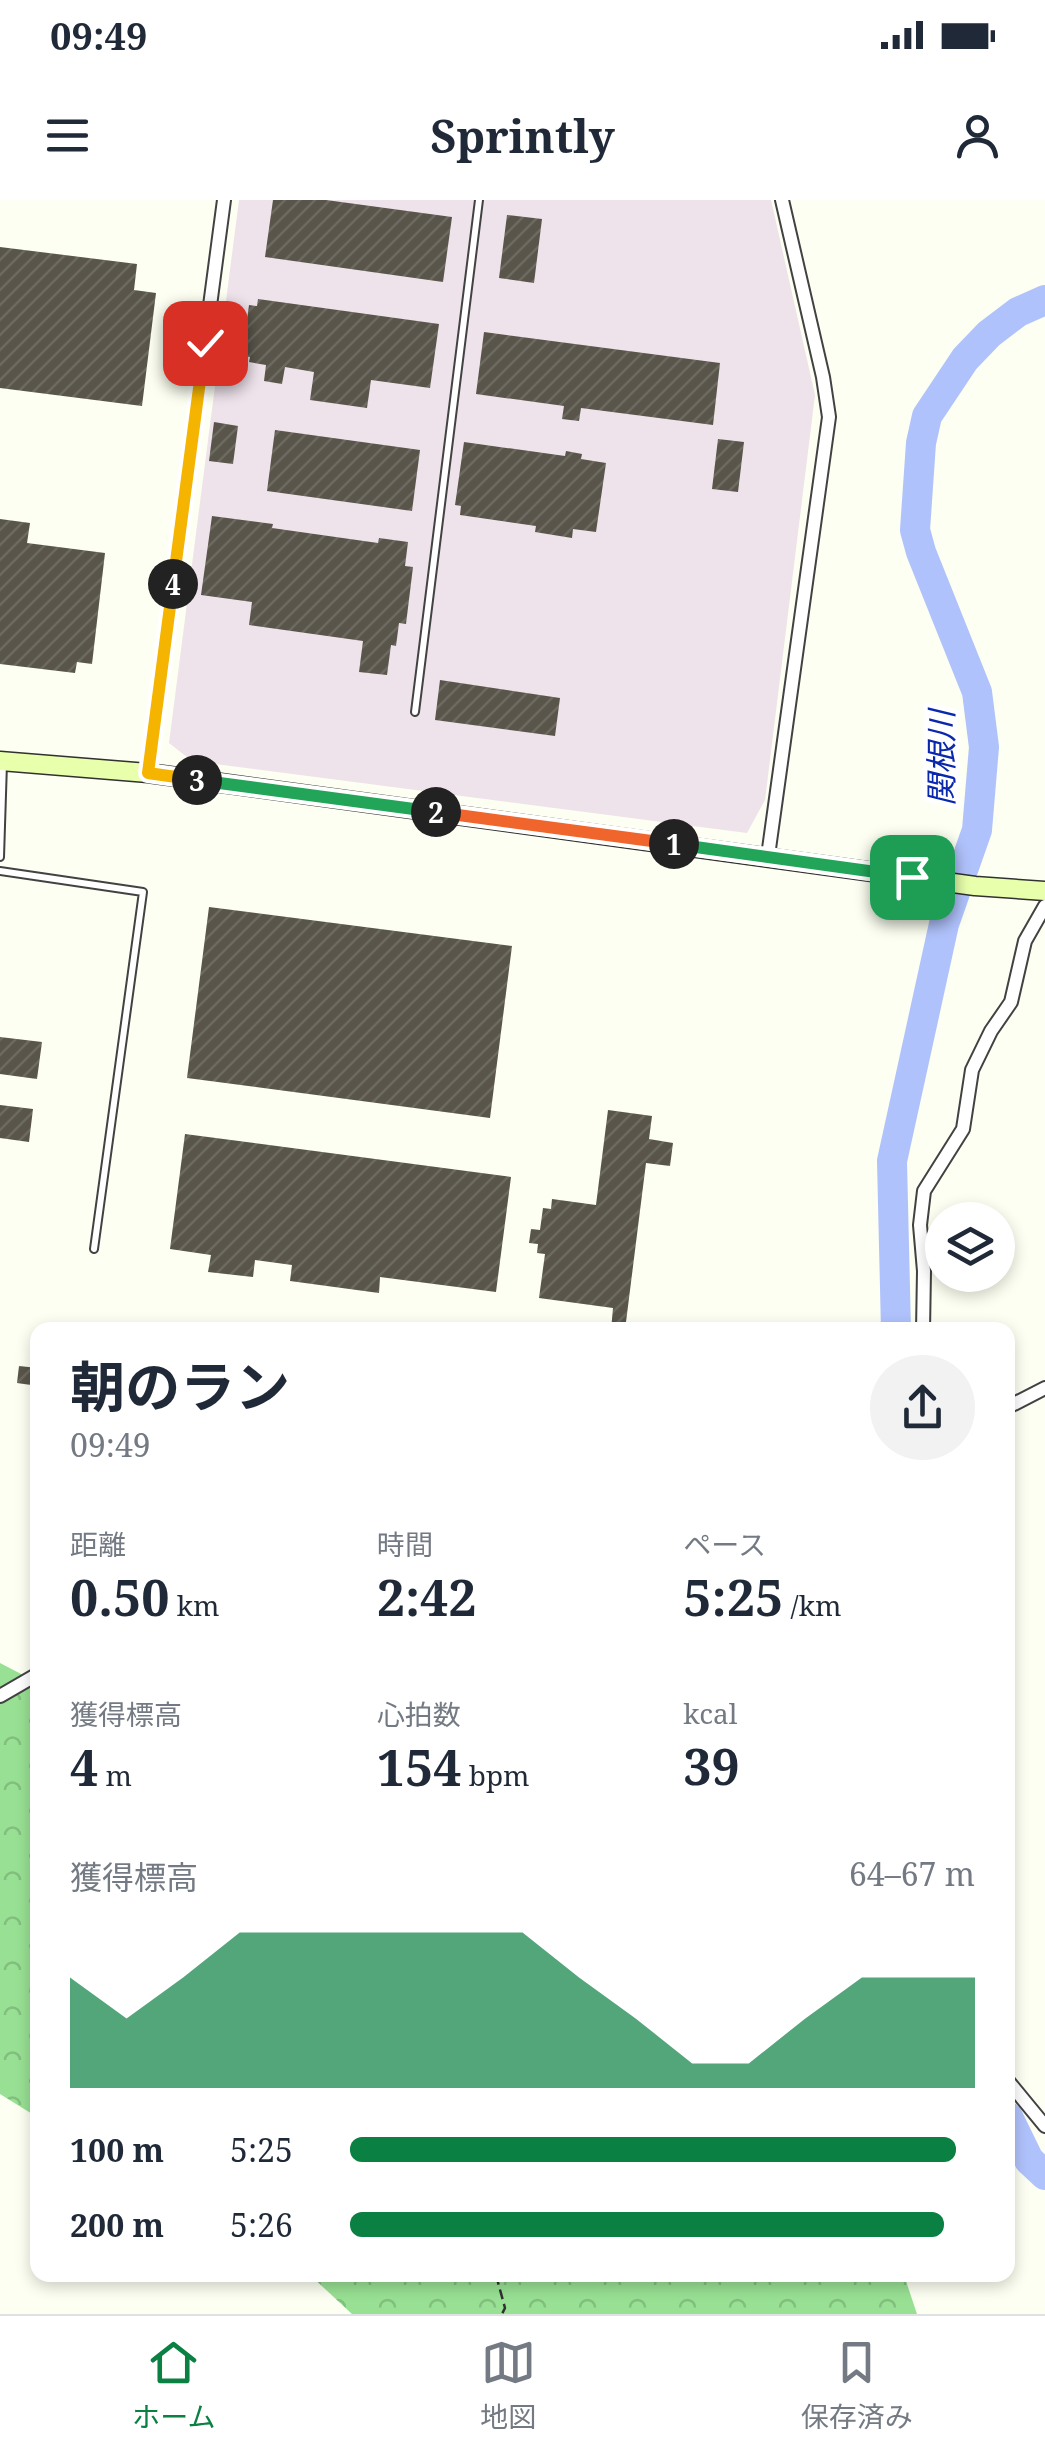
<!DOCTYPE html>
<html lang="ja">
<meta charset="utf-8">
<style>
:root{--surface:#fff;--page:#f2f2f3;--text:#1f2937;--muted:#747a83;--line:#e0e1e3;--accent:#0b8043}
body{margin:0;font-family:"Noto Serif","Noto Sans JP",serif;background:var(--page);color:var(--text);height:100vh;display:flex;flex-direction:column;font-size:38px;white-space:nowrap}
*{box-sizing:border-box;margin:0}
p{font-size:32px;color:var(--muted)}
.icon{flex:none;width:55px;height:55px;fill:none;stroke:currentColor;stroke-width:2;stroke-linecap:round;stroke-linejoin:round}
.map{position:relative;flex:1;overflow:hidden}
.drawer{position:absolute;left:30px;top:1122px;width:985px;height:960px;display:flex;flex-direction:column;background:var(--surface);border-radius:20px;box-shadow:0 5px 15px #0003}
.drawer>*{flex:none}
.tools{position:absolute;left:925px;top:1002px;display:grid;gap:20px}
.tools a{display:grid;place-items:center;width:90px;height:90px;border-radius:50%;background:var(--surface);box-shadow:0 5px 15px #0003;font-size:50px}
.pin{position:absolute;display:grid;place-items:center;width:85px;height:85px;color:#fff;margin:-42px;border-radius:20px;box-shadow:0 5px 15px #0006}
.km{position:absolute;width:50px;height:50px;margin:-25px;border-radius:50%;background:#222;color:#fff;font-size:28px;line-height:50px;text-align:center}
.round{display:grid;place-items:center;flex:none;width:105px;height:105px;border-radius:52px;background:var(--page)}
.headline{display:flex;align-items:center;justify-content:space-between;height:170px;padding:0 40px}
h1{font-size:55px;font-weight:700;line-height:75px}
.stats{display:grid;grid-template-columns:repeat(3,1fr);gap:15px;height:170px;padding:10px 40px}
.stats div{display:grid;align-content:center}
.stats b{font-size:50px;font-weight:700}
.stats small{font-size:28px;font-weight:400}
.stats p{font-size:28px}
.chart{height:280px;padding:20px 40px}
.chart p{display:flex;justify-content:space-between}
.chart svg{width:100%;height:180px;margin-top:10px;fill:var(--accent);opacity:.7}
ul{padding:0 40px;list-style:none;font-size:32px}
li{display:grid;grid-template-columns:160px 120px 1fr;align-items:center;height:75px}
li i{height:25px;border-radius:12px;background:var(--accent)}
.status{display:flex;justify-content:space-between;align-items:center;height:70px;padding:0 50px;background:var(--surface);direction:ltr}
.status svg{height:28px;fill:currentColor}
header{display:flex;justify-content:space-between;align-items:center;height:130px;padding:0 40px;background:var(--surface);font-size:45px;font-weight:700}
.tabs{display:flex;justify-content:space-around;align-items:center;height:140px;border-top:2px solid var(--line);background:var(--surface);font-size:28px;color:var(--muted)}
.tabs a{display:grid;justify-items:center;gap:5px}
.tabs .current{color:var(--accent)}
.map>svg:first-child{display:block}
</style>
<div class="status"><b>09:49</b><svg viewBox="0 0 49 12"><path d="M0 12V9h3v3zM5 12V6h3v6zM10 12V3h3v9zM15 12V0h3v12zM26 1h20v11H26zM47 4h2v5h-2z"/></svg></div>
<header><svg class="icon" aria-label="menu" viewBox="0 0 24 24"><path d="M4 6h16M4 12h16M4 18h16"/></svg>Sprintly<svg class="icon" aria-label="person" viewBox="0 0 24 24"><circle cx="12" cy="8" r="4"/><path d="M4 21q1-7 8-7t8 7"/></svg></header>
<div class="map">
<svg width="1045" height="2114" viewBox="0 0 1045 2114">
<defs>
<pattern id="forest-crowns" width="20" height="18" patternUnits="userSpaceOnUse" patternTransform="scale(2.5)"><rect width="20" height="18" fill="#98e093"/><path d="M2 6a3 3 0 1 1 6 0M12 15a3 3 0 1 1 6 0" fill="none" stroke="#82bf7e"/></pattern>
<pattern id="building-hatch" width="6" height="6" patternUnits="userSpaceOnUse" patternTransform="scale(2.5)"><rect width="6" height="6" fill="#59554a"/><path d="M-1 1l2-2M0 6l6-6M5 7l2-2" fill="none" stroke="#6c6960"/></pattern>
</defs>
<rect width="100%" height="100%" fill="#fcfff1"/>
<path fill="#eee2eb" d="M239 0H771L815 195 765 600 747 633 192 561 169 543Z"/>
<path fill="url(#forest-crowns)" d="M0 1463 25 1476H37V1917L0 1894Z
M310 2075H904L917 2114H352Z"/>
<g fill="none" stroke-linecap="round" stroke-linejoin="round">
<path stroke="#b0c2fc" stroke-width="30" d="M896 1130 892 961 944 724 977 630 984 547 977 492 921 352 915 330 921 243 927 216 965 159 989 134 1018 112 1045 100
M1008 1917 1029 1960 1045 1975"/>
</g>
<path fill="url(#building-hatch)" d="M273 0H326L452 17 443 82 265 57Z
M507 15 542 19 534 83 499 78Z
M0 47 137 64 134 90 156 93 142 206 0 188Z
M258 99 439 124 430 188 371 180 367 208 310 200 314 172 285 167 282 184 264 181 266 165 249 162 250 157 242 156 249 105 257 106Z
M484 132 720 163 713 225 581 208 579 221 562 219 564 206 476 194Z
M214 222 238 226 233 264 209 261Z
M275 230 420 250 412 311 267 291Z
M718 239 744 242 738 292 712 289Z
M464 242 565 256 566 251 582 254 581 259 606 263 596 332 573 329 572 338 535 332 536 326 460 315 461 306 455 305Z
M212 316 273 324 272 328 378 343 379 338 408 342 405 366 413 367 406 424 399 423 396 446 391 445 387 475 359 472 363 441 249 425 252 402 201 395Z
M0 319 30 323 27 343 105 353 92 464 77 462 75 473 0 464Z
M440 480 560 498 555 536 435 520Z
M209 707 512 746 490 918 187 878Z
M0 837 42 842 37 879 0 874Z
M0 905 33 909 29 942 0 938Z
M608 910 652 916 649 939 673 943 670 966 646 963 625 1130H611L613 1108 539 1098 545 1054 537 1053 538 1044 529 1043 531 1029 540 1030 543 1008 551 1009 552 999 596 1005Z
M185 934 511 977 496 1092 380 1077 379 1093 290 1081 292 1065 255 1060 253 1077 208 1072 211 1055 170 1049Z
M19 1166 38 1168V1186L17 1183Z"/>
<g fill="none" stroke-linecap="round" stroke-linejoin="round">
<defs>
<path id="lane" d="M415 512 479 0
M0 657 3 563
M0 671 143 692 94 1049"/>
<path id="street" d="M148 573 224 0
M768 656 829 217 823 177 782 0
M923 1130 924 1071 920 1025 924 991 963 929 972 870 991 831 1011 802 1025 741 1045 706
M1008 1207 1045 1188
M0 1496 38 1474
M1008 1881 1045 1926"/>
<path id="secondary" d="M0 561 148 573 975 686 1045 691"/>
</defs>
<use href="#lane" stroke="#424242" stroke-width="10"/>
<use href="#street" stroke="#424242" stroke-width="16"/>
<use href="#secondary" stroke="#313131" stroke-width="21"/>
<path stroke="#313131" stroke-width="2.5" stroke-dasharray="10 5" stroke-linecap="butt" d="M496 2075 505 2108 502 2114"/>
<use href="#lane" stroke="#fff" stroke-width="6"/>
<use href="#street" stroke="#fff" stroke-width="12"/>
<use href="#secondary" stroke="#e8ffac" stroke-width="18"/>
</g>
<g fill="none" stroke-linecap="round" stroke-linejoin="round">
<defs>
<path id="split-1" d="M674 644 912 677"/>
<path id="split-2" d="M436 612 674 644"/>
<path id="split-3" d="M197 580 436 612"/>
<path id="split-4" d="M173 384 148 573 197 580"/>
<path id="split-5" d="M173 384 205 143"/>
</defs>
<use href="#split-1" stroke="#fff" stroke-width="20"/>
<use href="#split-2" stroke="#fff" stroke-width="20"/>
<use href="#split-3" stroke="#fff" stroke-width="20"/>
<use href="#split-4" stroke="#fff" stroke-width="20"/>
<use href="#split-5" stroke="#fff" stroke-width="20"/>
<use href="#split-1" stroke="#22a559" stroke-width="12"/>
<use href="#split-2" stroke="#f0652b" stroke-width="12"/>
<use href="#split-3" stroke="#22a559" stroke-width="12"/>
<use href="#split-4" stroke="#f5b400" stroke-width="12"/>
<use href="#split-5" stroke="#f5b400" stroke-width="12"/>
</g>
<g text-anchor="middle" stroke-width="10" stroke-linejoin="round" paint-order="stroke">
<g font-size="32" font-style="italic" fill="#0b28ad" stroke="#fff">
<text transform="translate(942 558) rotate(-90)" y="11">関根川</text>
</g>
</g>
</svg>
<div class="tools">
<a><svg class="icon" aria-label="layers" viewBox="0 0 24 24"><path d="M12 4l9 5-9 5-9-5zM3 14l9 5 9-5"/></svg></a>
</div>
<div class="pin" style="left:912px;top:677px;background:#1e9e55"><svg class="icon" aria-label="arrive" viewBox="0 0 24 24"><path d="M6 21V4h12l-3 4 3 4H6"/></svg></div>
<div class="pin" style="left:205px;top:143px;background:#d93025"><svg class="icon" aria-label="check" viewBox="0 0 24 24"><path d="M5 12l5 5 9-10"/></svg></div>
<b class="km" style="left:674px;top:644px">1</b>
<b class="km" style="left:436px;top:612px">2</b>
<b class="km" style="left:197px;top:580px">3</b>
<b class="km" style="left:173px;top:384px">4</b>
<section class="drawer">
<div class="headline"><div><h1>朝のラン</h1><p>09:49</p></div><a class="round"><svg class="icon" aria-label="share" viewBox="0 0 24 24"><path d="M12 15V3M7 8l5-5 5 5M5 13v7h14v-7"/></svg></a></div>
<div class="stats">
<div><p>距離</p><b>0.50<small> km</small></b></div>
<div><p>時間</p><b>2:42</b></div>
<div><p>ペース</p><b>5:25<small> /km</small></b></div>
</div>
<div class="stats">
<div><p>獲得標高</p><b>4<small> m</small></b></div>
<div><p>心拍数</p><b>154<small> bpm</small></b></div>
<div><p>kcal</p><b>39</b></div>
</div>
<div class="chart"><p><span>獲得標高</span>64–67 m</p>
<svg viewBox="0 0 160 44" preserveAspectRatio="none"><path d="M0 44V17L10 27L20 17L30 6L40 6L50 6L60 6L70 6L80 6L90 17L100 27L110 38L120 38L130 27L140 17L150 17L160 17V44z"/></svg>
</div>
<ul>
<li><b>100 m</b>5:25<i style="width:97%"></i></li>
<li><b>200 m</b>5:26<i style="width:95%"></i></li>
</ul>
</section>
</div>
<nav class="tabs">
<a class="current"><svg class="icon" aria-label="home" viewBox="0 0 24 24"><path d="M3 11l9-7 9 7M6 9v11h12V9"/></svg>ホーム</a>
<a><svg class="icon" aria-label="map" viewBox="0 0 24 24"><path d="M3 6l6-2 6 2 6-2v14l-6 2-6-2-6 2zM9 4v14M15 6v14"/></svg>地図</a>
<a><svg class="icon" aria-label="saved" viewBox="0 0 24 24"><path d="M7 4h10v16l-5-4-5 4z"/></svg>保存済み</a>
</nav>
